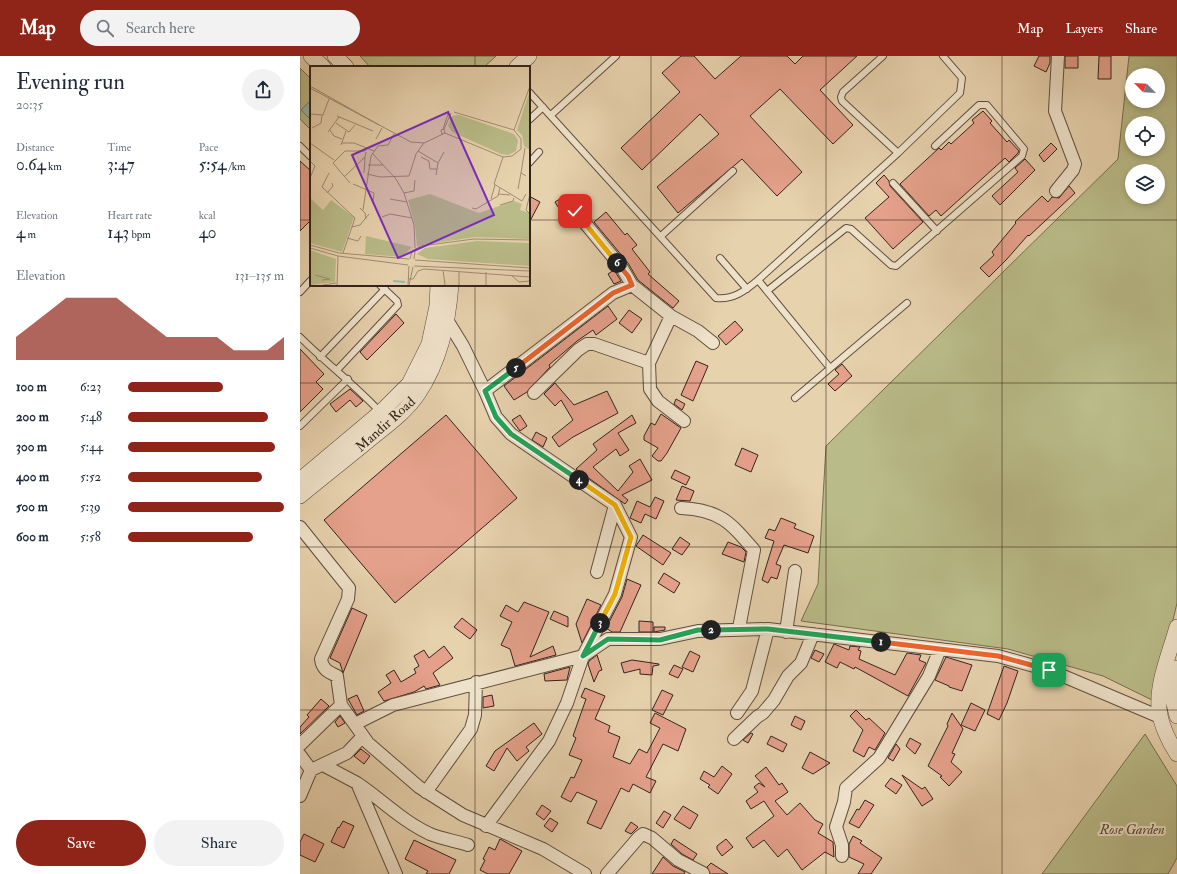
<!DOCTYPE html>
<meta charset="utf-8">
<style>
:root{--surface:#fff;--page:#f2f2f3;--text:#1f2937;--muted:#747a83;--accent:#8f2418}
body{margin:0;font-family:"IM FELL Double Pica",serif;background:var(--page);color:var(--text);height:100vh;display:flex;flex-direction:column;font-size:15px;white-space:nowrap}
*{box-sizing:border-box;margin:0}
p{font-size:13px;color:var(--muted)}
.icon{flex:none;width:22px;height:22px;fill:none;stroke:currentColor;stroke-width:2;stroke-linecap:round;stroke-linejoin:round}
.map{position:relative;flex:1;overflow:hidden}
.side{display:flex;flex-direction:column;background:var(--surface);width:300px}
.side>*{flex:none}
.needle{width:26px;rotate:294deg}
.fabs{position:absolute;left:825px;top:12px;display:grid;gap:8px}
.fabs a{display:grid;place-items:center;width:40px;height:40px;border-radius:50%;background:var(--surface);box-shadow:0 2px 6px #0003;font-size:20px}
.pin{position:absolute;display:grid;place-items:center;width:34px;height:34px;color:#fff;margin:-17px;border-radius:8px;box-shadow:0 2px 6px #0006}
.km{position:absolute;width:20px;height:20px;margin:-10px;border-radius:50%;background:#222;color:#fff;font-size:11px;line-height:20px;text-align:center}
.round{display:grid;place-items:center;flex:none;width:42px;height:42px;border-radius:21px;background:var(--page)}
.headline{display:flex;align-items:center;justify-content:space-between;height:68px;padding:0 16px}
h1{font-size:22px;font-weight:600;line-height:30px}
.metrics{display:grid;grid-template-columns:repeat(3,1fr);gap:6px;height:68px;padding:4px 16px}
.metrics div{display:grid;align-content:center}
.metrics b{font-size:17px;font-weight:600}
.metrics small{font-size:11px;font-weight:400}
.metrics p{font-size:11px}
.chart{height:112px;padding:8px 16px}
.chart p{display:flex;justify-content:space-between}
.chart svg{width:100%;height:72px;margin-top:4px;fill:var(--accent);opacity:.7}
.action{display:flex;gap:8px;margin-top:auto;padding:8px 16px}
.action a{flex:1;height:46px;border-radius:24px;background:var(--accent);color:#fff;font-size:16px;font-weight:600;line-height:46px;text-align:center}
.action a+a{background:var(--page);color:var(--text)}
ul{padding:0 16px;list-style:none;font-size:13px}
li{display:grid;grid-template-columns:64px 48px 1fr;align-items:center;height:30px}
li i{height:10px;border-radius:5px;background:var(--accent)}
header{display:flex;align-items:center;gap:24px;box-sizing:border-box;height:56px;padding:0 20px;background:var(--accent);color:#fff}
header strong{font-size:19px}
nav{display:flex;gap:22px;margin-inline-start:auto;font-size:14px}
.search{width:280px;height:36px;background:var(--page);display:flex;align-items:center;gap:10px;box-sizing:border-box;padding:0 14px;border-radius:22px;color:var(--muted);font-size:15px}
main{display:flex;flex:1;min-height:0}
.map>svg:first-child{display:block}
</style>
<header>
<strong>Map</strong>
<div class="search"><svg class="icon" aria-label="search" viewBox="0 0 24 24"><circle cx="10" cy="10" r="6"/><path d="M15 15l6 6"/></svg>Search here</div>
<nav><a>Map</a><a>Layers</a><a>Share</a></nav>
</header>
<main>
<section class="side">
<div class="headline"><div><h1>Evening run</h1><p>20:35</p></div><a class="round"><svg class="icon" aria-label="share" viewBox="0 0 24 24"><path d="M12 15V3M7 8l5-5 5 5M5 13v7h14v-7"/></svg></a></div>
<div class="metrics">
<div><p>Distance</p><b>0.64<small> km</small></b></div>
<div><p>Time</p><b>3:47</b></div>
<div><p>Pace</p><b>5:54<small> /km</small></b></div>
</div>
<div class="metrics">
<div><p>Elevation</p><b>4<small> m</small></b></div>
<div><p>Heart rate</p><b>143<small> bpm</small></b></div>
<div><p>kcal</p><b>40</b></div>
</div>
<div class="chart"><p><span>Elevation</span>131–135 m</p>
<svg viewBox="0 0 160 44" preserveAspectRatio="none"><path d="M0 44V30L10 22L20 14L30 6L40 6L50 6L60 6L70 14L80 22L90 30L100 30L110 30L120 30L130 38L140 38L150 38L160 30V44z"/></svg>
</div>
<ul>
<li><b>100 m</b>6:23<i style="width:61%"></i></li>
<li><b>200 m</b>5:48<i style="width:90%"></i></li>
<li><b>300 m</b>5:44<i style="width:94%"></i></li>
<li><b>400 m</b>5:52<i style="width:86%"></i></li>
<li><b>500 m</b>5:39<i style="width:100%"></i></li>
<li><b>600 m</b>5:58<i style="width:80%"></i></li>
</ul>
<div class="action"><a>Save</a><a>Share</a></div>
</section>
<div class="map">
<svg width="877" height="818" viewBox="0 0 877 818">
<rect width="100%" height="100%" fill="#e7d2ae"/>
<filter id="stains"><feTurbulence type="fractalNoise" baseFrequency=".005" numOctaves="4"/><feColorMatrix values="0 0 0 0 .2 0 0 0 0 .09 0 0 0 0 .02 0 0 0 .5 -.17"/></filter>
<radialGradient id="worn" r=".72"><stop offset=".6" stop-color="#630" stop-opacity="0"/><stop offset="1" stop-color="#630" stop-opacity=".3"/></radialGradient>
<path fill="#b9bb88" stroke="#766f52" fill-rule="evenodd" d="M60 0H196L184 11H70Z
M829 0H877V547L854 645 803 620 708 593 501 565 518 528 526 390 818 103ZM832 19H858V45H832ZM832 67H858V93H832ZM832 115H858V141H832Z
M0 12 11 23V44L1 54 11 64V74L0 63Z
M845 678 877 730V802L868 818H742Z"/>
<path fill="#97b8ab" stroke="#6f7c72" d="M11 44V64L1 54Z"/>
<path fill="#e6a18c" stroke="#34231c" d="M381 0H394L415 23 441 0H487L495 8 503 0H557L520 34 553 69 533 88 480 33 450 60 502 116 477 140 442 103 378 157 357 131 419 78 400 58 342 114 321 92 380 36 362 17Z
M739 0H750V7L746 16 734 10Z
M765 0H778V12H765Z
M799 0H811V23H798Z
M683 55 692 65 690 67 707 86 709 84 719 95 718 97 709 106 705 102 641 160 636 154 629 160 600 128 639 92 641 94 649 86 651 88 674 67 672 64Z
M751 87 757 93 744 106 739 99Z
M725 103 735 114 700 149 692 140 718 116 715 112Z
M0 105 11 115V164L0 175Z
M584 119 589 125 590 130 623 166 593 193 565 162 589 141 576 127Z
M769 130 775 137 729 180 728 179 707 203 689 221 680 212 694 199 692 196 716 167 715 166 742 140 748 146 752 141 759 142Z
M266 139 272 148 268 152V157L263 159 255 146Z
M229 140 240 146 229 167Z
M280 141 288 153 285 155 280 150 272 146Z
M306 156 325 179 327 177 337 189 332 193 350 216 348 218 379 245 373 252 338 224 328 207 294 166Z
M314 214 321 225 314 228 308 218Z
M308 250 317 263 296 279 293 274 277 285 249 309 250 311 227 336 214 344 204 330Z
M329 254 342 263 332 277 319 267Z
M96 258 104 267 67 304 60 296Z
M435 265 443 274 426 289 418 280Z
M0 293 24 318 16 326 23 333 0 356Z
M396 305 408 310 393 345 381 339Z
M542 308 552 320 535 335 528 328 539 318 535 314Z
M255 327 274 349 307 335 318 357 273 381 259 391 252 381 273 364 261 344 255 350 244 338Z
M50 333 63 345 56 351 50 344 36 356 30 348Z
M376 343 385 348 382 354 374 348Z
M361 358 381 372 367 397 361 405H358L352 400 358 392 344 384V380L351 367 355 369Z
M146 359 217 442 95 547 24 464Z
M220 359 227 370 220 375 212 364Z
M332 359 336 367 318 377 329 394 320 400 316 393 293 411 318 435 333 416 329 410 340 403 352 424 322 439 328 444 325 448 276 413 297 394 293 388Z
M236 376 247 382 243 391 232 384Z
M442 392 458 399 451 416 435 409Z
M375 414 390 421 386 429 371 422Z
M382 430 394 435 390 445 376 444Z
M355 441 364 445 356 463 345 458 341 467 330 462 337 445 350 451Z
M481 462 496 468 494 472 514 480 508 497 484 489 476 508 481 510 477 523 471 521 468 527 462 524 474 485 465 482 469 473 475 475Z
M343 479 371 497 363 509 336 490Z
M380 481 390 488 382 499 372 493Z
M428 486 441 491 446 496 444 506 422 498Z
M364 517 380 527 374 537 358 527Z
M327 523 341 529 320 576H312L306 572 322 541Z
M287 543 301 549 282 587 276 568Z
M224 546 249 556 230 601 253 590 256 599 215 610 210 593 201 589 212 566 200 560 206 549 218 556Z
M52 552 67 559 43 617 40 607 30 602Z
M254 555 268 561V571L250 563Z
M162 562 177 574 170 583 154 571Z
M339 565 353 566V576H339Z
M354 571H365V574L354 576Z
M534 588 549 594 550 590 560 591 558 594 561 595 559 603 595 619 607 597 621 599 619 604 626 607 608 640 555 611 554 613 540 606 537 612 525 606Z
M144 590 153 602 133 617 140 629 126 633 124 630 114 636 84 645 78 636 91 627 86 619 94 614 101 626 116 617 114 613 119 610 114 600 124 594 129 602Z
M515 594 524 598 519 606 511 602Z
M390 595 400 600 393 616 382 611Z
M297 599 302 614 299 615 294 626 288 608 289 605Z
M646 601 672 609 662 635 649 631V630L635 624Z
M332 604 359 608V609L353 610 352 619 340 618V613L324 617 321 607Z
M374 609 383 613 378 622 369 618Z
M704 610 718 615 707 647 699 664 687 658Z
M270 611 267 624 245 625 244 618Z
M285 632 305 640 295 663 310 670 308 676 320 681 313 701 330 708 339 693 347 697 360 672 350 667 355 657 386 673 378 695 363 688 346 721 356 725 350 737 333 728 329 736 321 732 301 773 287 767 297 745 277 736 271 746 261 741 271 721 274 722 282 704 269 699 276 682 273 680 286 643 281 641Z
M362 634 373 639 363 659 352 654Z
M57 639 64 655 57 659 48 643Z
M192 639 194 650 183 652V641Z
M21 643 29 650 0 678V671L9 661 7 659Z
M671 647 685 654 675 675 661 669Z
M556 654 566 664 569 662 585 677 575 694 569 691 564 701 553 695 563 674 550 660Z
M652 657 663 673 652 697 655 698 651 706 662 716 649 730 640 721 642 720 628 710 648 670 647 668Z
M40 660 45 667 38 671 35 666Z
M495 660 505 665 501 674 491 669Z
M234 667 242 678 226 691 229 695 217 705 207 692 194 715 186 710 195 695Z
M451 677 453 678 448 687 443 684Z
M471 680 487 688 483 696 467 688Z
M610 682 621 688 615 698 606 690Z
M596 688 600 693 593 705 588 702Z
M61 693 70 700 64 708 54 700Z
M510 696 530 707 513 718 502 712Z
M422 710 432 718 418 738 408 731 410 729 400 723 404 715 414 721Z
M466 711 479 729 482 727 488 736 475 745 487 759 500 747 515 764 523 768 518 777 533 786 534 801 525 796 502 814 487 793 478 801 464 784 453 792 446 782 474 760 464 745 451 753 446 745 458 736 454 731 459 727 465 731 455 720Z
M602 719 622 733 625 731 633 743 622 750Z
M591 722 602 729 596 738 585 730Z
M565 744 574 749 559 772 549 767 557 753 559 754Z
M242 749 251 755 244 764 236 758Z
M383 750 398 759 390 773 374 763Z
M364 755 371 759 363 772 356 767Z
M250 762 258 767 252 776 244 770Z
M43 765 54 770 44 792 31 786 38 771 39 772Z
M331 766 338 771 331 778 325 775Z
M4 778 24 788 15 806 0 799V786Z
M553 780 562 785 560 787 582 802 571 818H558L564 808 549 801V788Z
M200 783 222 795 209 818H188L180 814 185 804 183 803 189 791 195 794Z
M374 783 397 798 393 804 382 798 371 788Z
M426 783 433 791 422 800 417 793V790Z
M114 784 156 804 149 818H126L128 815 105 803Z
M363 801 373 810 385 816 384 818H352Z
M411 807 428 818H410L407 811Z"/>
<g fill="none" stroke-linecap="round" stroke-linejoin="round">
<defs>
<path id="service" d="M583 0 543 36 541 41 542 45 598 97
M229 36 416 242C433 244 445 235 458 224L598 97 660 37 662 22 643 0
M251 59 316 0
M229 64 243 51
M0 90 11 101
M229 107 239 96
M593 127 637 175
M361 180 433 115
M420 202 447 233
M458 224 530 312
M467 235 546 172 551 173 591 209 596 210 722 100 724 93 687 49H679L635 90
M0 236 11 224
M0 281C26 307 55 329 80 356
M20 301 85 233
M37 314 98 249 97 245 80 229
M495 342 607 247
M0 370 48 323"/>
<path id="minor" d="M756 135 773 114 775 108 755 55 758 0
M275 155 322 212 332 229
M147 264 163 290 185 335 196 361 211 378 315 449 331 481 315 538 283 600 267 647 249 685 186 770
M349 307 350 333 358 345 384 365
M185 335 313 237 332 229 371 260 398 275 413 287
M234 337 278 294 287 288H294L349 307 371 260
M381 452C420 454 430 466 454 494L439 572
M0 471 49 532 48 543 21 603C22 613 28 616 37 620L41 649 68 687 119 731 163 759 243 793 285 818
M297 516 315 449
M486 576 495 515
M437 657 452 635 468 573
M55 668 93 649 283 600 308 583H360L398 575 468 573 698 600 749 614 860 661
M434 683 457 661 463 657 474 644 488 620 501 607 513 578
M0 689 41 649
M0 699 11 714 0 740
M23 709 57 727 96 818
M11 714 47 697 63 680
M57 727C81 743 102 765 130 778 142 783 156 785 168 789
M126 736 171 673 175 659 176 626
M542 800V789L536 771 544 746 546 732 579 702 629 620 640 593
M307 818 339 781 343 778 352 782 378 804 403 817"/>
<path id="tertiary" d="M11 0 23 11
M35 0 46 11
M217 11 229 0
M0 424 81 356 109 328 129 288 137 250 138 229
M0 440C23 421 46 403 69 384 86 370 105 357 118 338 140 305 148 268 151 229
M877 571C870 596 857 626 859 652 860 667 869 686 877 698
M877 612 872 639 877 660"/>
</defs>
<use href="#service" stroke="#614f40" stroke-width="8"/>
<use href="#minor" stroke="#614f40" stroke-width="14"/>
<use href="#tertiary" stroke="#614f40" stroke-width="16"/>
<use href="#service" stroke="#efe2ca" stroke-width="6"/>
<use href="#minor" stroke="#efe2ca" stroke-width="12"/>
<use href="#tertiary" stroke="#efe2ca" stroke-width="15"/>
</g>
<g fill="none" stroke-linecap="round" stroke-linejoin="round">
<defs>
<path id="split-1" d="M581 586 698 600 749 614"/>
<path id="split-2" d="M411 574 468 573 581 586"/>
<path id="split-3" d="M300 567 283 600 308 583 360 584 398 574H411"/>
<path id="split-4" d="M279 424 315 449 331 481 315 538 300 567"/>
<path id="split-5" d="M216 312 185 335 196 361 211 378 279 424"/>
<path id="split-6" d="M216 312 313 237 332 229 328 220 317 207"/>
<path id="split-7" d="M275 155 317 207"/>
</defs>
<use href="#split-1" stroke="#fff" stroke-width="8"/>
<use href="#split-2" stroke="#fff" stroke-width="8"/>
<use href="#split-3" stroke="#fff" stroke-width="8"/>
<use href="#split-4" stroke="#fff" stroke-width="8"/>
<use href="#split-5" stroke="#fff" stroke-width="8"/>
<use href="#split-6" stroke="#fff" stroke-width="8"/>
<use href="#split-7" stroke="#fff" stroke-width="8"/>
<use href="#split-1" stroke="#f0652b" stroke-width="5"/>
<use href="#split-2" stroke="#22a559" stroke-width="5"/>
<use href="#split-3" stroke="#22a559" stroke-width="5"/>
<use href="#split-4" stroke="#f5b400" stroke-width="5"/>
<use href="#split-5" stroke="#22a559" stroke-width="5"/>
<use href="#split-6" stroke="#f0652b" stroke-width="5"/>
<use href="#split-7" stroke="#f5b400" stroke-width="5"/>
</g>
<path fill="none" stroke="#34231c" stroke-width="1" stroke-opacity="0.55" d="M175 0V11M351 0V818M526 0V818M702 0V818M0 164H11M229 164H877M175 229V818M0 327H877M0 491H877M0 654H877"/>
<g text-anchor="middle" stroke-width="4" stroke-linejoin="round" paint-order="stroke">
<g font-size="14" fill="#34231c" stroke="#efe2ca">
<text transform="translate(85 368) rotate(-42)" y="5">Mandir Road</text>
</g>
<g font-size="14" font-style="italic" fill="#554937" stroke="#efe2ca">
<text x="832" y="778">Rose Garden</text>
</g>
</g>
<g transform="translate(10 10)">
<rect width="220" height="220" fill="#e7d2ae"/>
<path d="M220 24V84L214 80 212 69 207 64ZM149 49 204 68 208 74 206 85 198 89 191 88 142 66 138 60 142 50ZM120 128 169 147 204 135 212 138 210 144 220 147V173L165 171 107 180 105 160 98 134ZM0 132 13 144 21 134 44 151 32 186 0 177ZM56 170 102 181 92 191 55 188ZM167 175 220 177V200L118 193 107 188 115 182ZM0 184 26 193 25 216 0 219Z" fill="#b9bb88"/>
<path fill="none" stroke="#97b8ab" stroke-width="2" d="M83 215 95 216"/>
<path fill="none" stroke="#9f8c74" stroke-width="1" d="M0 20 69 59M0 22 101 76 114 77 133 68M0 48 13 49 19 33M27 50 63 65M26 57 39 66 45 59M2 62 11 57 12 49M133 63 139 45M134 63 141 47M20 64 24 70 32 73M204 64 220 20M18 66 29 51M135 67 134 63 131 64 132 68 135 67 193 91 202 90 211 83V73L204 64 144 46M66 73 72 62M0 77 24 94M32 77H44L64 85M31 79 36 65M215 82 211 107 216 110M108 85 128 97 126 109M62 87 86 113 94 127 104 159 105 182M111 91 119 95 120 103H127M193 91 184 118 212 135 216 128M0 95 5 100 0 112M128 97 134 86M58 99H73M19 107 12 121 45 152 33 187M54 107 55 91M57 108 70 111 99 110 106 88 114 77M35 110 55 91 56 86M40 117 23 97 35 85H55L56 82M43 118 64 127 63 136M208 123 211 107M17 127 23 120 22 117M94 127 104 125 105 114M188 128 200 129M220 128 216 144 220 148M80 133 97 136M181 133 185 119M190 139 203 135 204 132M50 142 55 147 56 153M162 142 166 143 188 130 190 122M53 144 61 90 68 80 78 79 84 68M72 151 80 148 102 152M42 161 50 159 59 148M37 172 48 175 51 170M0 179 29 187 99 193M0 182 28 190 98 199M100 193 102 185 111 180 164 173 220 174M104 193 105 185 110 181M105 194 220 202M104 200 220 205M133 204 135 219M149 205V219M176 206V219M5 209 20 213 12 214M202 210 209 216 220 215M98 213H103L108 205 114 203 220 211M13 219 26 217M27 219 28 190M98 219 99 200M99 219 103 201"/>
<path fill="#7b2cbf" fill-opacity="0.15" stroke="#7b2cbf" stroke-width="2" d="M138 46 184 149 88 192 42 89Z"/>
<rect width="220" height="220" fill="none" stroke="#34231c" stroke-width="2"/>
</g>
<rect width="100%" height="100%" filter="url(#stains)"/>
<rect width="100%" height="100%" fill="url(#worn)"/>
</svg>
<div class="fabs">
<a><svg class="needle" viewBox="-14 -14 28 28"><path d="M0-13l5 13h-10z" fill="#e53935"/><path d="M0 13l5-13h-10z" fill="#747a83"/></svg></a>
<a><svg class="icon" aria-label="locate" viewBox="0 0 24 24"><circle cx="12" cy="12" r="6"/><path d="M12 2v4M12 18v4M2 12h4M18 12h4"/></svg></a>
<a><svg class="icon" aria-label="layers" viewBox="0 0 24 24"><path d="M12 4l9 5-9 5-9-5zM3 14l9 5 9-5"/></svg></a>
</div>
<div class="pin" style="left:749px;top:614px;background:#1e9e55"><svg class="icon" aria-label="arrive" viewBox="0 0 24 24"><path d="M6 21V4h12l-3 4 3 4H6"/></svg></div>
<div class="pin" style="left:275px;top:155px;background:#d93025"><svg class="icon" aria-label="check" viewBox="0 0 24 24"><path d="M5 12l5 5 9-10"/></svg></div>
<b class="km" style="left:581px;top:586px">1</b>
<b class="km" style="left:411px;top:574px">2</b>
<b class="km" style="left:300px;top:567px">3</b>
<b class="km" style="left:279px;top:424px">4</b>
<b class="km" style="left:216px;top:312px">5</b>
<b class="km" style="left:317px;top:207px">6</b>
</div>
</main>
